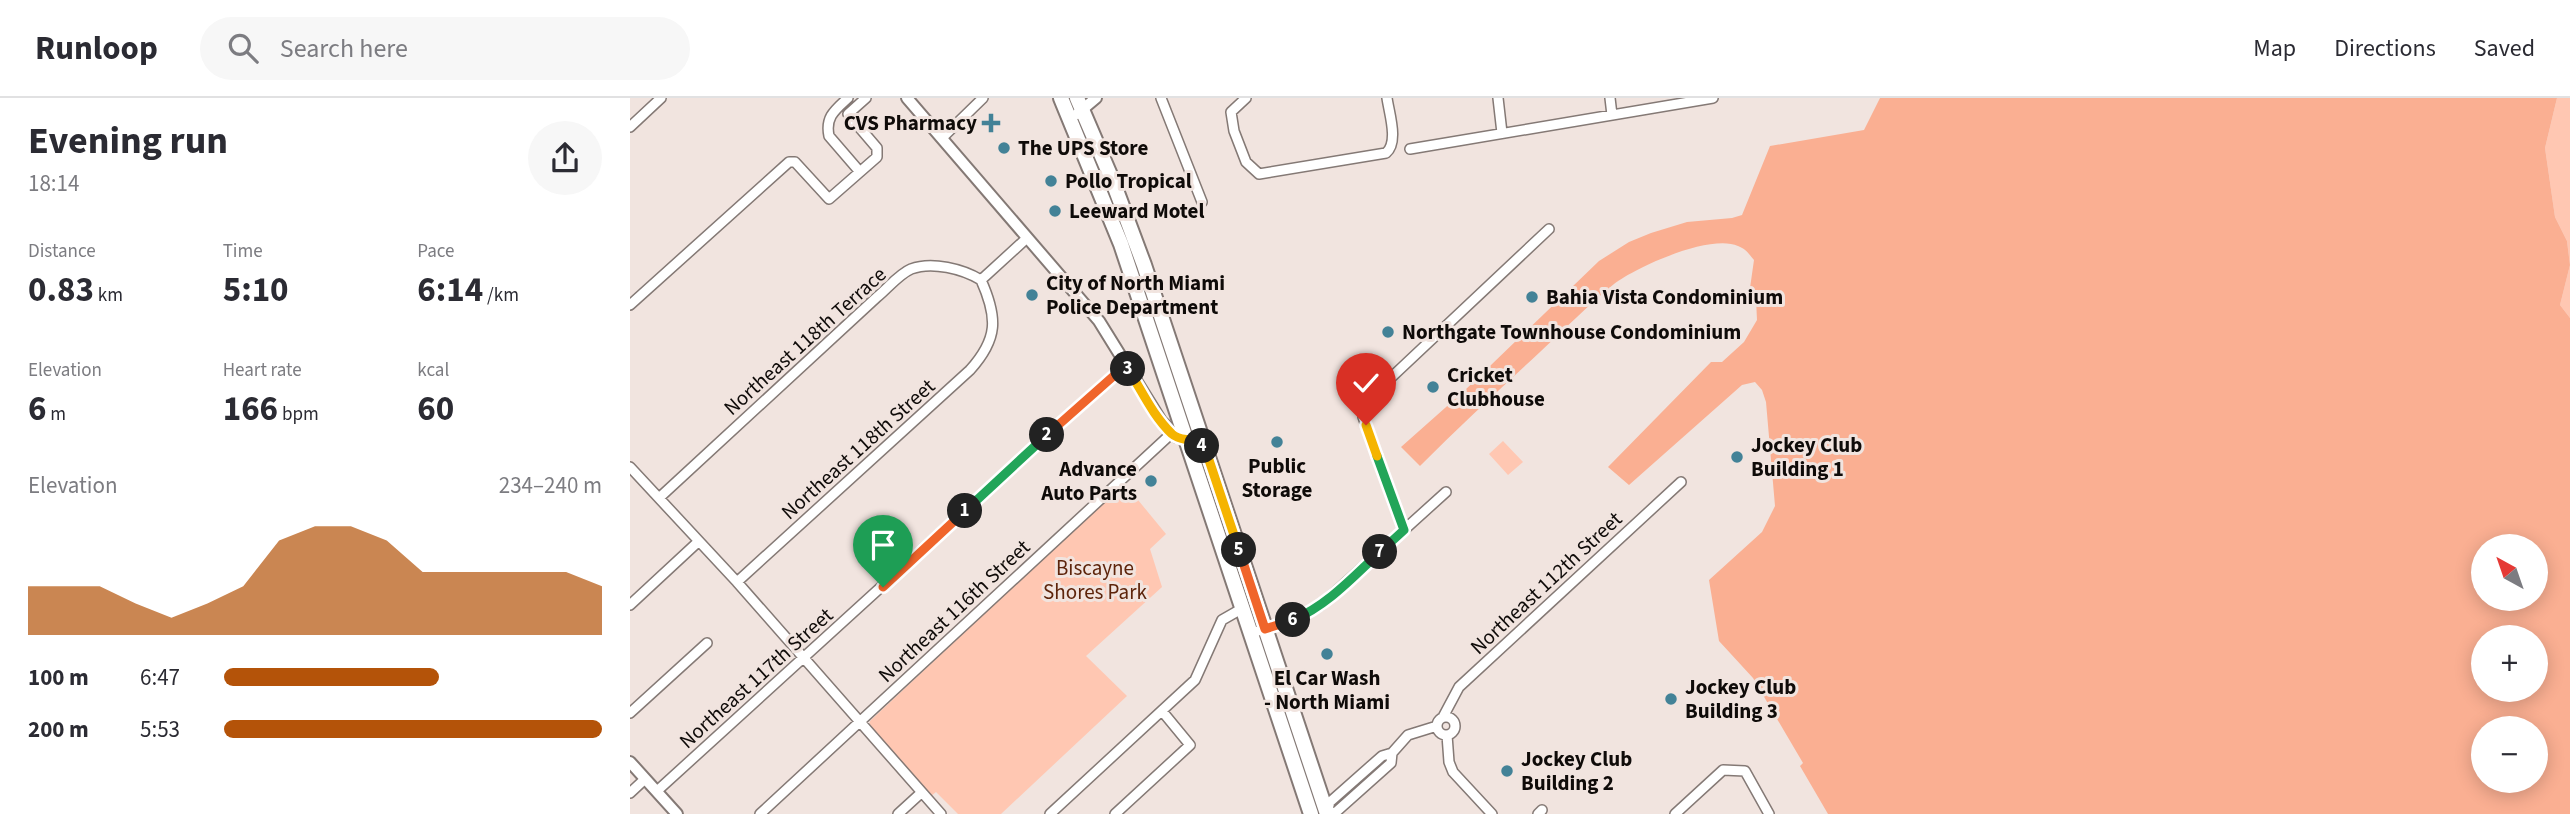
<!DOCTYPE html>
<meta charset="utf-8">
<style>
:root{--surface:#fff;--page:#f7f7f7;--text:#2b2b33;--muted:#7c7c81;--line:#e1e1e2;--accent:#b45309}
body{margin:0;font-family:"Source Sans 3",sans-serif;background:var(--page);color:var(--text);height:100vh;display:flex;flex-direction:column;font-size:26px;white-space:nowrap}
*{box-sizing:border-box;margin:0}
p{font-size:23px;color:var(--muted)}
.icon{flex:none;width:38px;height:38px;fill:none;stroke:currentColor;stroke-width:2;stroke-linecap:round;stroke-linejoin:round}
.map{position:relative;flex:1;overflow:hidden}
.sheet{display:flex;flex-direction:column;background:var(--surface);width:630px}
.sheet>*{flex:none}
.needle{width:46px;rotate:320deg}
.controls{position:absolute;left:1841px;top:436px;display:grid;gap:14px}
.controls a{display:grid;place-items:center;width:77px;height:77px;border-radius:50%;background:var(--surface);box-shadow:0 4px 18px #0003;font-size:35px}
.pin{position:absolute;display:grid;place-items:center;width:60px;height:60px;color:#fff;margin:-72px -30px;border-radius:50% 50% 50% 0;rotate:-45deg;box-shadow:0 0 7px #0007}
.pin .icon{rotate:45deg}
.km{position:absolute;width:35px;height:35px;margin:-18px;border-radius:50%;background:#222;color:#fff;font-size:19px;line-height:35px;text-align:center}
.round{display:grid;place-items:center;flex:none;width:74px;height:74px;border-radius:37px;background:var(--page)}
.headline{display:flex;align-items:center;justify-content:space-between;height:119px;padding:0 28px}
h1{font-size:38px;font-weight:700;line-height:52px}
.metrics{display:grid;grid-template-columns:repeat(3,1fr);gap:10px;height:119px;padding:7px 28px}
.metrics div{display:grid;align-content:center}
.metrics b{font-size:35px;font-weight:700}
.metrics small{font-size:19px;font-weight:400}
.metrics p{font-size:19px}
.chart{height:196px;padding:14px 28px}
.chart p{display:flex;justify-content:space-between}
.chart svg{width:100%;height:126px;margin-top:7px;fill:var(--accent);opacity:.7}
ul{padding:0 28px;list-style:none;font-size:23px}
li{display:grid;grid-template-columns:112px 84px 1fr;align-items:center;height:52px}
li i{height:18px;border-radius:9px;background:var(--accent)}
header{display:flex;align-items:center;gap:42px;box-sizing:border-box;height:98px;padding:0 35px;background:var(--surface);border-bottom:2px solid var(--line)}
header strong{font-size:33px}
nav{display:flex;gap:38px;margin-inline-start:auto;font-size:24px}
.search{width:490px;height:63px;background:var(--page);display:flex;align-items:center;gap:18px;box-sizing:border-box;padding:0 24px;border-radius:38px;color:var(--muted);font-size:26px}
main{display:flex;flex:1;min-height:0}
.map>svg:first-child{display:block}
</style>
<header>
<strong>Runloop</strong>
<div class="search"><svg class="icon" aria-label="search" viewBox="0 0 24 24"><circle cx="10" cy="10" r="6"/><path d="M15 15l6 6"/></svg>Search here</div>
<nav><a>Map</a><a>Directions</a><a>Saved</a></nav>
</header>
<main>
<section class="sheet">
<div class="headline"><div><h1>Evening run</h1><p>18:14</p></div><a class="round"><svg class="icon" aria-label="share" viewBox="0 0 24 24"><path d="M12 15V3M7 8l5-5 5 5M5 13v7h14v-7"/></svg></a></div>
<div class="metrics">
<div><p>Distance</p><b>0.83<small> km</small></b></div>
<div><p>Time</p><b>5:10</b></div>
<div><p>Pace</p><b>6:14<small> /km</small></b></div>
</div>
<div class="metrics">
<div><p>Elevation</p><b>6<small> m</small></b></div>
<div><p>Heart rate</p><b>166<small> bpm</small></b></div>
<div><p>kcal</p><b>60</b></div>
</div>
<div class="chart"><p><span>Elevation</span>234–240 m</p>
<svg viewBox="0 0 160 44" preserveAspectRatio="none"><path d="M0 44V27L10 27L20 27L30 33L40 38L50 33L60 27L70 11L80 6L90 6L100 11L110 22L120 22L130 22L140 22L150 22L160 27V44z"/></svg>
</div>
<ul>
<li><b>100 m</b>6:47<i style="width:57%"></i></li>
<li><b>200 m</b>5:53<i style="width:100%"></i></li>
</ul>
</section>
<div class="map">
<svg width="1940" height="716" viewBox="0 0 1940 716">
<rect width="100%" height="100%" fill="#f1e4df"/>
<path fill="#ffc7b2" d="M1927 0H1940V220L1930 207 1940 167 1937 143 1925 119 1915 50Z
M873 343 893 364 878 377 859 356Z
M494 385 536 436 520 451 532 489 456 558 497 598 371 716H328L306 694 301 698 239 629 240 623Z"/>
<path fill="#faaf92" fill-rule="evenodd" d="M1250 0H1927L1915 50 1925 119 1937 143 1940 167 1930 207 1940 220V716H1198L1170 668 1173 665 1123 580 1089 543 1079 482 1132 434 1145 408 1136 304 1132 292 1125 284 1112 287 999 387 978 369 1081 264H1092L1114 244 1127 222 1126 201 1120 190 1124 162C1119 156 1116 151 1108 148 1080 136 1008 168 984 186 958 207 934 232 910 254 869 292 829 329 790 368L771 349 833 294 969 163 999 144 1021 135 1057 124 1102 120 1112 117 1140 48 1234 32ZM1906 448V500H1853V448ZM1906 539V592H1853V539ZM1906 630V682H1853V630Z"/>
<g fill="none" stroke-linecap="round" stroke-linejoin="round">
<defs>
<path id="minor" d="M218 0C205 12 195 19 199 38L230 74
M531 0 572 104
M616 0 601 14 604 33 616 64 629 76 756 55C769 44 759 15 757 0
M868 0 872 35
M980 0 982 17
M0 29 31 0
M313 39 353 0
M780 51 1083 0
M351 182 397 140
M0 207 159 64H165L199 101 247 59V50L218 16 236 0
M0 369 107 484 311 716
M29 400 247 199C257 191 269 176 281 171 302 163 333 171 351 182 368 220 368 241 340 272L107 484
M774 432 733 319V306L919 131
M0 507 69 443
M622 535 665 521 691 507 816 394
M0 615 77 545
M813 619 829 589 1051 384
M807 628a9 9 0 1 1 18 0a9 9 0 1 1-18 0Z
M817 637 819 664 823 674 862 716
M27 693 496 266
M0 695 15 681
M697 714 700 704 752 658 762 655 778 637 807 628
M130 716 542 335
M268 716 291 695
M420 716 565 582 592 522 613 510
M485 716 560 647 532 613
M696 716 706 714 761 665 762 655
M908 716 912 712
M1045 716 1093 672 1115 673 1139 716"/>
<path id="tertiary" d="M277 0 469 223 531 323 547 339 557 341
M447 16 466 0
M0 664 47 716"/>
<path id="primary" d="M431 0 491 146 681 716
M447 0 483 84 514 167 697 716"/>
</defs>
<use href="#minor" stroke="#847975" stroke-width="12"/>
<use href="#tertiary" stroke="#847975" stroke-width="14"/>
<use href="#primary" stroke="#847975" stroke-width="18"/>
<use href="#minor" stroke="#fff" stroke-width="9"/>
<use href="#tertiary" stroke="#fff" stroke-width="10"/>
<use href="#primary" stroke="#fff" stroke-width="14"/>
</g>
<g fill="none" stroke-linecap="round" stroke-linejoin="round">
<defs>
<path id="split-1" d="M253 489 335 413"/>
<path id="split-2" d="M335 413 417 337"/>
<path id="split-3" d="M417 337 496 267 498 271"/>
<path id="split-4" d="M498 271C512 293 523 318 542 336 551 344 562 339 572 348"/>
<path id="split-5" d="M572 348 576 353 609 452"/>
<path id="split-6" d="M609 452 635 531 663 522"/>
<path id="split-7" d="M663 522C698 507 723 479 750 454"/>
<path id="split-8" d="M747 358 774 432 750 454"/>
<path id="split-9" d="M736 327 747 358"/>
</defs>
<use href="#split-1" stroke="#fff" stroke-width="14"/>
<use href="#split-2" stroke="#fff" stroke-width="14"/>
<use href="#split-3" stroke="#fff" stroke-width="14"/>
<use href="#split-4" stroke="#fff" stroke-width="14"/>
<use href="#split-5" stroke="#fff" stroke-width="14"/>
<use href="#split-6" stroke="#fff" stroke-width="14"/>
<use href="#split-7" stroke="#fff" stroke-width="14"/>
<use href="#split-8" stroke="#fff" stroke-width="14"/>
<use href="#split-9" stroke="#fff" stroke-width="14"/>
<use href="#split-1" stroke="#f0652b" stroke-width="9"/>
<use href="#split-2" stroke="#22a559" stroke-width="9"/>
<use href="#split-3" stroke="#f0652b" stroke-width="9"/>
<use href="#split-4" stroke="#f5b400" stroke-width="9"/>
<use href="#split-5" stroke="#f5b400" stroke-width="9"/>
<use href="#split-6" stroke="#f0652b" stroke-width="9"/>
<use href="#split-7" stroke="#22a559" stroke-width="9"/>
<use href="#split-8" stroke="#22a559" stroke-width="9"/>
<use href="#split-9" stroke="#f5b400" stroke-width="9"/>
</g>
<g fill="#438297" stroke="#f1e4df" stroke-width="2.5">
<path d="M357.5 14.5h7v7h7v7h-7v7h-7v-7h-7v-7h7z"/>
<circle cx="374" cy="50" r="7"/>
<circle cx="421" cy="83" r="7"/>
<circle cx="425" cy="113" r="7"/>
<circle cx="402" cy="197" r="7"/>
<circle cx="902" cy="199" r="7"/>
<circle cx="758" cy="234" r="7"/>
<circle cx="803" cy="289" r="7"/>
<circle cx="647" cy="344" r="7"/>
<circle cx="1107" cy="359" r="7"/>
<circle cx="521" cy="383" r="7"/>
<circle cx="697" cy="556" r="7"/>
<circle cx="1041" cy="601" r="7"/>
<circle cx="877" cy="673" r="7"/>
</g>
<g text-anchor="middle" stroke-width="6" stroke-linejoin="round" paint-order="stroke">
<g font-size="21" font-weight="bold" fill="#0f0b09" stroke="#f1e4df" text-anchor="start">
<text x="347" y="32" text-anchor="end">CVS Pharmacy</text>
<text x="388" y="57">The UPS Store</text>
<text x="435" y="90">Pollo Tropical</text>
<text x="439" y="120">Leeward Motel</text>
<text x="416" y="192">City of North Miami<tspan x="416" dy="24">Police Department</tspan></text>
<text x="916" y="206">Bahia Vista Condominium</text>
<text x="772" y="241">Northgate Townhouse Condominium</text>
<text x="817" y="284">Cricket<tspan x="817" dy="24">Clubhouse</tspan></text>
<text x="1121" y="354">Jockey Club<tspan x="1121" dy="24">Building 1</tspan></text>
<text x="647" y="375" text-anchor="middle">Public<tspan x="647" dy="24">Storage</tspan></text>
<text x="507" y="378" text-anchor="end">Advance<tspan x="507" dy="24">Auto Parts</tspan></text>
<text x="697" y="587" text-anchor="middle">El Car Wash<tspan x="697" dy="24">- North Miami</tspan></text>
<text x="1055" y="596">Jockey Club<tspan x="1055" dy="24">Building 3</tspan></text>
<text x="891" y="668">Jockey Club<tspan x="891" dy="24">Building 2</tspan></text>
</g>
<g font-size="21" fill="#0f0b09" stroke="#f1e4df">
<text transform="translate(175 243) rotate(-42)" y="7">Northeast 118th Terrace</text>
<text transform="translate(228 351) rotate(-42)" y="7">Northeast 118th Street</text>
<text transform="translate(916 485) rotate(-43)" y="7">Northeast 112th Street</text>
<text transform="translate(324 513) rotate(-43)" y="7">Northeast 116th Street</text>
<text transform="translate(126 580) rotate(-42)" y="7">Northeast 117th Street</text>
</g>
<g font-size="21" fill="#5d240b" stroke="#f1e4df">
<text x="465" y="477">Biscayne<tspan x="465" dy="24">Shores Park</tspan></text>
</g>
</g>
</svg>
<div class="controls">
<a><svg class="needle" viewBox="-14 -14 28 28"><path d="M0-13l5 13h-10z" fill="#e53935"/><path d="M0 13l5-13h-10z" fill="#7c7c81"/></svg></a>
<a>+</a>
<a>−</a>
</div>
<div class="pin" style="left:253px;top:489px;background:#1e9e55"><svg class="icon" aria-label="arrive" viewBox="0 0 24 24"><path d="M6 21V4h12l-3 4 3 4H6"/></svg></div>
<div class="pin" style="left:736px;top:327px;background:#d93025"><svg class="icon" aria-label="check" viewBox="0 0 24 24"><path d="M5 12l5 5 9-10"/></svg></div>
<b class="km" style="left:335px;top:413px">1</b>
<b class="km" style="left:417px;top:337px">2</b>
<b class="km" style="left:498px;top:271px">3</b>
<b class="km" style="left:572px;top:348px">4</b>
<b class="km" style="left:609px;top:452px">5</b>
<b class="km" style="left:663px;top:522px">6</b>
<b class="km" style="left:750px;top:454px">7</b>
</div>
</main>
